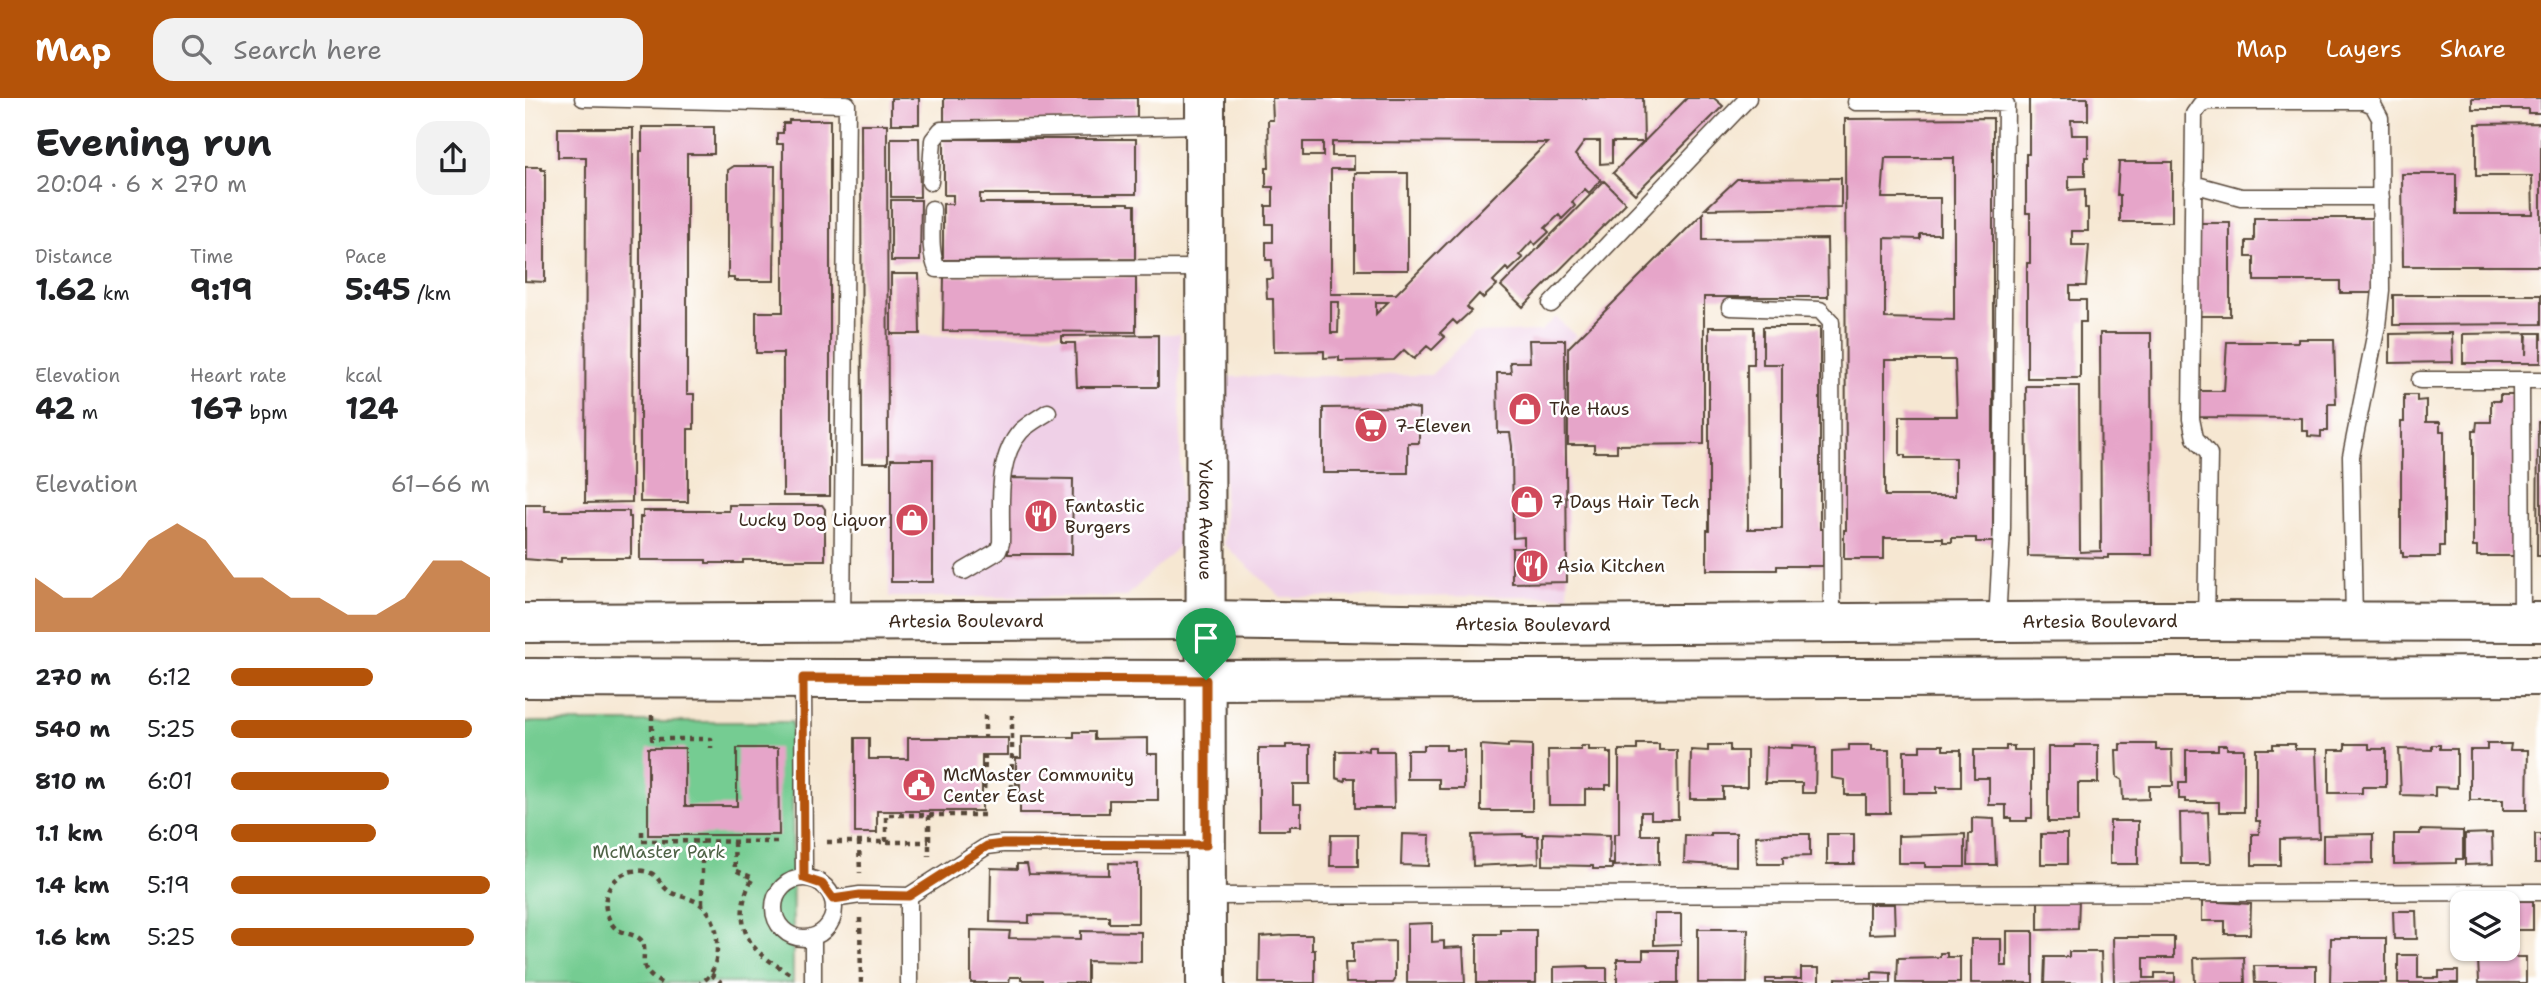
<!DOCTYPE html>
<meta charset="utf-8">
<style>
:root{--surface:#fff;--page:#f2f2f2;--text:#202124;--muted:#757577;--accent:#b45309}
body{margin:0;font-family:"Shantell Sans",sans-serif;background:var(--page);color:var(--text);height:100vh;display:flex;flex-direction:column;font-size:26px;white-space:nowrap}
*{box-sizing:border-box;margin:0}
p{font-size:23px;color:var(--muted)}
.icon{flex:none;width:38px;height:38px;fill:none;stroke:currentColor;stroke-width:2;stroke-linecap:round;stroke-linejoin:round}
.map{position:relative;flex:1;overflow:hidden}
.side{display:flex;flex-direction:column;background:var(--surface);width:525px}
.side>*{flex:none}
.controls{position:absolute;left:1925px;top:793px;display:grid;gap:14px}
.controls a{display:grid;place-items:center;width:70px;height:70px;border-radius:14px;background:var(--surface);box-shadow:0 2px 5px #0004;font-size:35px}
.pin{position:absolute;display:grid;place-items:center;width:60px;height:60px;color:#fff;margin:-72px -30px;border-radius:50% 50% 50% 0;rotate:-45deg;box-shadow:0 0 7px #0007}
.pin .icon{rotate:45deg}
.round{display:grid;place-items:center;flex:none;width:74px;height:74px;border-radius:21px;background:var(--page)}
.overview{display:flex;align-items:center;justify-content:space-between;height:119px;padding:0 35px}
h1{font-size:38px;font-weight:700;line-height:52px}
.figures{display:grid;grid-template-columns:repeat(3,1fr);gap:10px;height:119px;padding:7px 35px}
.figures div{display:grid;align-content:center}
.figures b{font-size:30px;font-weight:700}
.figures small{font-size:19px;font-weight:400}
.figures p{font-size:19px}
.chart{height:196px;padding:14px 35px}
.chart p{display:flex;justify-content:space-between}
.chart svg{width:100%;height:126px;margin-top:7px;fill:var(--accent);opacity:.7}
ul{padding:0 35px;list-style:none;font-size:23px}
li{display:grid;grid-template-columns:112px 84px 1fr;align-items:center;height:52px}
li i{height:18px;border-radius:9px;background:var(--accent)}
header{display:flex;align-items:center;gap:42px;box-sizing:border-box;height:98px;padding:0 35px;background:var(--accent);color:#fff}
header strong{font-size:33px}
nav{display:flex;gap:38px;margin-inline-start:auto;font-size:24px}
.search{width:490px;height:63px;background:var(--page);display:flex;align-items:center;gap:18px;box-sizing:border-box;padding:0 24px;border-radius:21px;color:var(--muted);font-size:26px}
main{display:flex;flex:1;min-height:0}
.map>svg:first-child{display:block}
</style>
<header>
<strong>Map</strong>
<div class="search"><svg class="icon" aria-label="search" viewBox="0 0 24 24"><circle cx="10" cy="10" r="6"/><path d="M15 15l6 6"/></svg>Search here</div>
<nav><a>Map</a><a>Layers</a><a>Share</a></nav>
</header>
<main>
<section class="side">
<div class="overview"><div><h1>Evening run</h1><p>20:04 · 6 × 270 m</p></div><a class="round"><svg class="icon" aria-label="share" viewBox="0 0 24 24"><path d="M12 15V3M7 8l5-5 5 5M5 13v7h14v-7"/></svg></a></div>
<div class="figures">
<div><p>Distance</p><b>1.62<small> km</small></b></div>
<div><p>Time</p><b>9:19</b></div>
<div><p>Pace</p><b>5:45<small> /km</small></b></div>
</div>
<div class="figures">
<div><p>Elevation</p><b>42<small> m</small></b></div>
<div><p>Heart rate</p><b>167<small> bpm</small></b></div>
<div><p>kcal</p><b>124</b></div>
</div>
<div class="chart"><p><span>Elevation</span>61–66 m</p>
<svg viewBox="0 0 160 44" preserveAspectRatio="none"><path d="M0 44V25L10 32L20 32L30 25L40 12L50 6L60 12L70 25L80 25L90 32L100 32L110 38L120 38L130 32L140 19L150 19L160 25V44z"/></svg>
</div>
<ul>
<li><b>270 m</b>6:12<i style="width:55%"></i></li>
<li><b>540 m</b>5:25<i style="width:93%"></i></li>
<li><b>810 m</b>6:01<i style="width:61%"></i></li>
<li><b>1.1 km</b>6:09<i style="width:56%"></i></li>
<li><b>1.4 km</b>5:19<i style="width:100%"></i></li>
<li><b>1.6 km</b>5:25<i style="width:94%"></i></li>
</ul>
</section>
<div class="map">
<svg width="2016" height="885" viewBox="0 0 2016 885">
<rect width="100%" height="100%" fill="#fff"/>
<filter id="ink" filterUnits="userSpaceOnUse"><feTurbulence type="fractalNoise" baseFrequency=".0143" numOctaves="2"/><feDisplacementMap in="SourceGraphic" scale="14" xChannelSelector="R" yChannelSelector="G"/><feConvolveMatrix kernelMatrix="1 2 1 2 8 2 1 2 1" color-interpolation-filters="sRGB"/></filter>
<filter id="wash" filterUnits="userSpaceOnUse"><feTurbulence type="fractalNoise" baseFrequency=".00686" numOctaves="4" result="noise"/><feDisplacementMap in="SourceGraphic" scale="28" xChannelSelector="R" yChannelSelector="G"/><feGaussianBlur stdDeviation="1.57" result="paint"/><feColorMatrix in="noise" values="0 0 0 0 0 0 0 0 0 0 0 0 0 0 0 0 0 1.4 0 .05"/><feComposite in="paint" operator="in"/></filter>
<g filter="url(#wash)">
<rect width="100%" height="100%" fill="#f6e7d2"/>
<path fill="#efd0e7" d="M1031 219 1051 238 1042 247 1043 498 756 499 699 446V279L906 277 948 235 1016 233Z
M655 236 656 446 601 499H364L363 238Z"/>
<path fill="#75cc92" stroke="#587b58" stroke-width="2" d="M0 624H267L268 885H0Z"/>
<g id="blocks">
<path fill="#e6a5c9" fill-rule="evenodd" d="M366 0H394V26H366Z
M419 0H612V23L419 24Z
M747 0H1118L1119 44H1087V65L1075 66V43H1060L1050 57 1076 82 1064 95 1060 91 1047 104 1050 108 1037 121 1034 117 1020 130 1024 134 1010 147 1007 143 994 157 998 160 984 173 981 170 968 183 972 187 958 200 954 196 942 209 946 213 932 226 928 222 915 235 920 239 907 252 902 248 889 261 879 252 869 262 814 263V259L799 260V253L749 254 748 201H742L741 181H748L747 162H741V144H748V126H741V108H748V89H741V70H744L743 22H748ZM778 44H798V58H778ZM807 44 1022 45 871 196H806V71H829V58H807ZM806 204H814L813 235H806ZM851 204H863L851 216Z
M1162 0H1189L1198 8 1110 96 1088 75Z
M1504 0H1563V22H1546L1547 37H1563V59H1560V78H1544V92L1560 91V110H1563V133H1547V147H1564L1561 188H1545V202H1561V224H1555V280H1502V165H1505V115H1501V56H1504Z
M1947 0H2016V15H2003V11H1947Z
M1468 20V444H1451V440H1427V444H1418V440H1359V461H1319V432H1321L1320 21ZM1360 60H1429V222L1360 220V140L1395 141V136H1415V100H1357ZM1360 262H1430L1432 318H1375V357H1380V360H1430V398H1360Z
M264 22H305V398H258V255H231V214H258V46H252V35H258V25H264Z
M2016 25V168H1878L1877 76H1931V116H2008L2007 78H1951V26Z
M336 26H362L363 365H337Z
M117 29H189V56H162V296H169V331H163V404H115V53H117Z
M33 30H108L107 404 60 405 61 59H33Z
M366 40H394L395 99H366Z
M419 41H611V96H455V105H604V107H610V161L418 162V106H428V97H419Z
M1594 64H1647V124H1595V97H1592Z
M209 68H250L249 183H209V180H203V72Z
M0 69H16V72H20V184L0 183Z
M830 75H883V172H830Z
M1316 80V109L1180 111 1212 81Z
M1079 83 1101 105 998 209 976 188Z
M366 102H396L395 163H366Z
M1178 115V142L1302 141 1303 199H1179V346L1092 347V354H1069V347H1043V250Z
M1729 120H1849V195H1815V183H1729V159H1721V143H1729Z
M1673 125H1705V218H1673Z
M366 176H394L395 236H366Z
M419 178 611 179V234L418 233Z
M1868 197H2016V226L1868 227Z
M1184 229H1229V266H1222L1223 431H1257V266H1238V229H1295V431H1298V468H1252V472H1182V432H1184Z
M1575 235H1626L1627 457H1583V460L1503 458 1501 288H1554L1555 454 1576 453Z
M1927 235 1928 264 1865 265V236Z
M2001 235V257L2002 235H2016V265H1938V236Z
M633 237V289H552L550 245H537V238Z
M1773 241H1809L1811 306H1803V333H1796V339L1783 338V333H1777V320L1674 319V293H1699L1702 244H1773Z
M1004 242H1040L1042 484 987 485V450H999V439L988 440 987 348 985 335H973L972 275H986L985 264H1005Z
M1879 297H1892V303L1901 302V324H1915V333H1919V448H1915V459H1878V455H1876V324H1879Z
M1975 297H1988V323H1992V458H1952V449H1948V333H1951L1952 324H1966V303H1975Z
M882 309 894 311V345H883V375H798V310Z
M2013 324H2016V458H2012Z
M366 361H408V484H366Z
M484 380 548 381 547 456H483Z
M0 407H20V413H104V419H106V457L104 460H36V464L0 461Z
M204 407H297L300 411V462H218V465H181V462H115V419H118V413H204Z
M549 634H569V641L623 640V656H633V702H584V715H495V686H491V660H496V639H549Z
M330 640H344V661H383V640H483V657H457V713H352V735H330Z
M983 646 1007 647V713H956V647L983 649Z
M1112 646H1134V652H1152L1153 721H1126V714H1116V737H1134V766L1089 768V736H1094V652H1112Z
M1595 646H1631V652H1647L1648 688H1624V701L1598 702 1597 682 1592 679 1591 652H1595Z
M1748 646H1770V651H1791L1794 740 1755 741V767H1727V736H1734L1735 723H1731V651H1748Z
M1820 646H1844V651H1861V689H1837V695H1804V652H1820Z
M1962 646H1986L1985 652H2003L2002 712H1978V702H1945V652H1962Z
M761 647H785V686H768V706H776V728H765V732H734V650H761Z
M899 647H921V652H939V691H914V681H882V652H899Z
M1183 647H1205V653H1222V689H1198V701H1165L1166 652 1183 653Z
M1267 647 1286 648V650H1291L1290 695H1277V685H1240L1241 649 1267 650Z
M1324 647H1347V652H1364L1365 715H1341V697H1320V682L1307 680V653L1324 652Z
M1395 647H1418V652H1436V689H1412V695H1379V653H1395Z
M1550 647H1573V685H1553V724H1523V649H1550Z
M1693 647H1702V651H1719V714H1694V704H1661V701H1654V685H1661V652H1693Z
M1907 647H1915V651H1932V690L1910 689V698L1876 697 1874 651 1907 652Z
M1056 648H1064V652H1082V655H1086V687H1081V691H1060V707H1024L1023 652H1056Z
M1481 648H1489V652H1507V720H1502V723H1486V720H1481V707H1464V680H1449V652H1481Z
M843 649H851V653H868L869 710H830V680H820V683L811 680V653H833V651L843 653Z
M123 650H160V708H212V650H253L254 737H123Z
M1683 714 1685 766H1656L1655 715Z
M1447 720 1469 721 1471 767H1443L1444 736H1447Z
M1585 723H1613V766H1585Z
M1895 732 1938 733V761H1931V765L1869 766V736H1895Z
M1018 735 1085 737 1084 766H1087V771H1068V768L1018 767Z
M1186 735H1211V768L1159 765 1160 737 1186 738Z
M1967 735 1968 766 1940 767V736Z
M877 736 905 737 904 768 876 767Z
M998 736V738H1013L1014 765 948 768 947 737Z
M1257 736H1285V758L1258 759V766H1232L1231 738Z
M1302 736H1329V766H1302Z
M1440 736V769H1400V765H1373V738Z
M1516 736H1542V766H1516Z
M1848 736V765L1798 766V737Z
M2010 736H2016V765H2010Z
M806 737H833V768H805Z
M584 765 613 766V825H584V818L504 817V825L465 824 466 770 492 771V766H502L504 776 584 777Z
M1554 801 1553 831 1513 832V802Z
M1677 803 1726 806 1725 836H1700V823H1677Z
M1983 803H2008V832H1983Z
M1344 806H1369L1370 835 1344 836Z
M1868 813H1891L1892 841H1869Z
M1129 816H1156V846L1129 847Z
M907 825V844L919 843V850L938 849 940 885H882V826Z
M1173 831H1223L1222 885H1173Z
M446 832 485 833 484 840 556 841V833L616 834V864L562 863V885H517V882H496V879H485L484 885H446Z
M976 832H1011V885H952V836H976Z
M1482 833H1508V885H1446V841H1476V868H1482Z
M764 837H787V852H790V885H734L735 839Z
M1588 839H1649V860H1619V880H1630V875H1650V884L1589 885Z
M1806 840H1861V885H1805Z
M870 843V882L868 885H821L820 865H828V844Z
M1118 852H1153V885H1092V861H1118Z
M1544 854H1576L1577 885H1519L1520 859H1544Z
M1415 855H1422V859H1435V885H1372L1373 860 1415 859Z
M1873 857H1893V880H1914V873H1933V885H1873Z
M1719 859 1720 885H1670L1669 860Z
M1953 859H2001V885H1954Z
M1063 868V870H1082V885H1029V869Z
M1729 868H1791V885H1730Z
M1276 870H1294V885H1241V881H1276Z
M1347 874 1366 875V885H1311V880L1347 881Z"/>
</g>
</g>
<g filter="url(#ink)">
<use href="#blocks" fill-opacity="0" stroke="#574639" stroke-width="2"/>
<g fill="none" stroke-linecap="round" stroke-linejoin="round">
<defs>
<path id="lane" d="M58 0 322 6 317 523
M1331 4H1462L1481 6 1477 430 1472 524
M405 84 408 42 416 32 680 27
M1668 86 1716 99H1856
M407 111C407 130 404 153 412 171L680 170
M1026 206 1223 0
M1205 209 1295 212 1306 224 1307 526
M1895 282H1996
M439 473 473 453 476 445C477 410 470 361 496 333 503 326 514 320 523 314
M1681 524 1684 356 1670 340 1666 321 1669 16 1676 6 1683 3H1839L1848 7 1855 20 1856 192 1852 228 1826 358 1829 524
M1997 524 1996 282H2016
M278 580 279 780
M249 810a30 30 0 1 1 60 0a30 30 0 1 1-60 0Z
M384 798 462 748 477 746 681 747
M681 798 2016 794
M308 801 335 797 384 798V885
M288 839V885"/>
<g id="secondary">
<path id="s1" d="M680 0 681 885"/>
</g>
<g id="primary">
<path id="s2" d="M0 525 681 522 1004 527 1635 523 2016 524"/>
<path d="M0 580 681 582 2016 578"/>
</g>
</defs>
<use href="#lane" stroke="#574639" stroke-width="19"/>
<use href="#secondary" stroke="#574639" stroke-width="42"/>
<use href="#primary" stroke="#574639" stroke-width="42"/>
<path stroke="#574639" stroke-width="4.5" stroke-dasharray="5 5" stroke-linecap="butt" d="M127 617V641H186V650
M460 617V640
M459 701 460 657
M487 701V617
M404 717V758
M117 733V743L257 744
M209 744 210 772 228 780C215 800 213 830 229 849 238 860 253 868 265 876
M302 744H404
M334 744 335 775
M361 744V717H459
M177 806V744
M335 820 336 885
M186 876 197 885
M136 885C106 869 127 852 115 841 108 835 97 836 90 830 83 823 79 810 81 800 85 779 106 767 126 775 134 779 137 789 145 794 153 798 162 799 170 803 187 811 193 831 192 849 192 863 189 878 175 885"/>
<use href="#lane" stroke="#fff" stroke-width="16"/>
<use href="#secondary" stroke="#fff" stroke-width="38"/>
<use href="#primary" stroke="#fff" stroke-width="38"/>
</g>
</g>
<g fill="none" stroke-linecap="round" stroke-linejoin="round" filter="url(#ink)">
<defs>
<path id="route" d="M278 580 681 582V747L478 746 462 748 384 798 335 797 308 801 297 786 279 780Z"/>
</defs>
<use href="#route" stroke="#fff" stroke-width="14"/>
<use href="#route" stroke="#b45309" stroke-width="9"/>
</g>
<defs>
<symbol id="shop-disc" viewBox="-11 -11 22 22"><circle r="9.5" fill="#d1495b" stroke="#fff"/><path d="M-5-2.5h2.3a2.7 3.5 0 0 1 5.4 0H5L5.5 6h-11ZM-1.5-2.5h3a1.5 2.3 0 0 0-3 0Z" fill="#fff"/></symbol>
<symbol id="supermarket-disc" viewBox="-11 -11 22 22"><circle r="9.5" fill="#d1495b" stroke="#fff"/><path d="M-6-5.5h2.5l.6 2H6L4.5 2H-2.5L-4.4-4H-6ZM-1.5 3.2a1.3 1.3 0 1 0 .1 0ZM3 3.2a1.3 1.3 0 1 0 .1 0Z" fill="#fff"/></symbol>
<symbol id="restaurant-disc" viewBox="-11 -11 22 22"><circle r="9.5" fill="#d1495b" stroke="#fff"/><path d="M-5-6h1v4h1v-4h1v4h1v-4h1v5L-1.5 .5V6h-2V.5L-5-1ZM5-6V6H3V1.5H1.5Q1.5-4 5-6Z" fill="#fff"/></symbol>
<symbol id="civic-disc" viewBox="-11 -11 22 22"><circle r="9.5" fill="#d1495b" stroke="#fff"/><path d="M-.6-6.5H3V-4.5H.6V-3L4-1V1h2V6H-6V1h2V-1L-.6-3ZM-1.2 2.5V6h2.4V2.5Z" fill="#fff"/></symbol>
</defs>
<g fill-rule="evenodd">
<use href="#shop-disc" x="981" y="292" width="38" height="38"/>
<use href="#supermarket-disc" x="827" y="309" width="38" height="38"/>
<use href="#shop-disc" x="983" y="385" width="38" height="38"/>
<use href="#restaurant-disc" x="497" y="399" width="38" height="38"/>
<use href="#shop-disc" x="368" y="403" width="38" height="38"/>
<use href="#restaurant-disc" x="988" y="449" width="38" height="38"/>
<use href="#civic-disc" x="375" y="668" width="38" height="38"/>
</g>
<g text-anchor="middle" stroke-width="5" stroke-linejoin="round" paint-order="stroke">
<g font-size="18" fill="#3b2a1e" stroke="#fff" text-anchor="start">
<text x="1024" y="317">The Haus</text>
<text x="870" y="334">7-Eleven</text>
<text x="1026" y="410">7 Days Hair Tech</text>
<text x="540" y="414">Fantastic<tspan x="540" dy="21">Burgers</tspan></text>
<text x="362" y="428" text-anchor="end">Lucky Dog Liquor</text>
<text x="1032" y="474">Asia Kitchen</text>
<text x="418" y="683">McMaster Community<tspan x="418" dy="21">Center East</tspan></text>
</g>
<g font-size="18" fill="#3b2a1e" stroke="#fff">
<text dy="6" stroke="none"><textPath href="#s1" startOffset="422">Yukon Avenue</textPath></text>
<text dy="6" stroke="none"><textPath href="#s2" startOffset="441">Artesia Boulevard</textPath></text>
<text dy="6" stroke="none"><textPath href="#s2" startOffset="1575">Artesia Boulevard</textPath></text>
<text dy="6" stroke="none"><textPath href="#s2" startOffset="1008">Artesia Boulevard</textPath></text>
</g>
<g font-size="18" fill="#4f6347" stroke="#fff">
<text x="134" y="760">McMaster Park</text>
</g>
</g>
</svg>
<div class="controls">
<a><svg class="icon" aria-label="layers" viewBox="0 0 24 24"><path d="M12 4l9 5-9 5-9-5zM3 14l9 5 9-5"/></svg></a>
</div>
<div class="pin" style="left:681px;top:582px;background:#1e9e55"><svg class="icon" aria-label="arrive" viewBox="0 0 24 24"><path d="M6 21V4h12l-3 4 3 4H6"/></svg></div>
</div>
</main>
